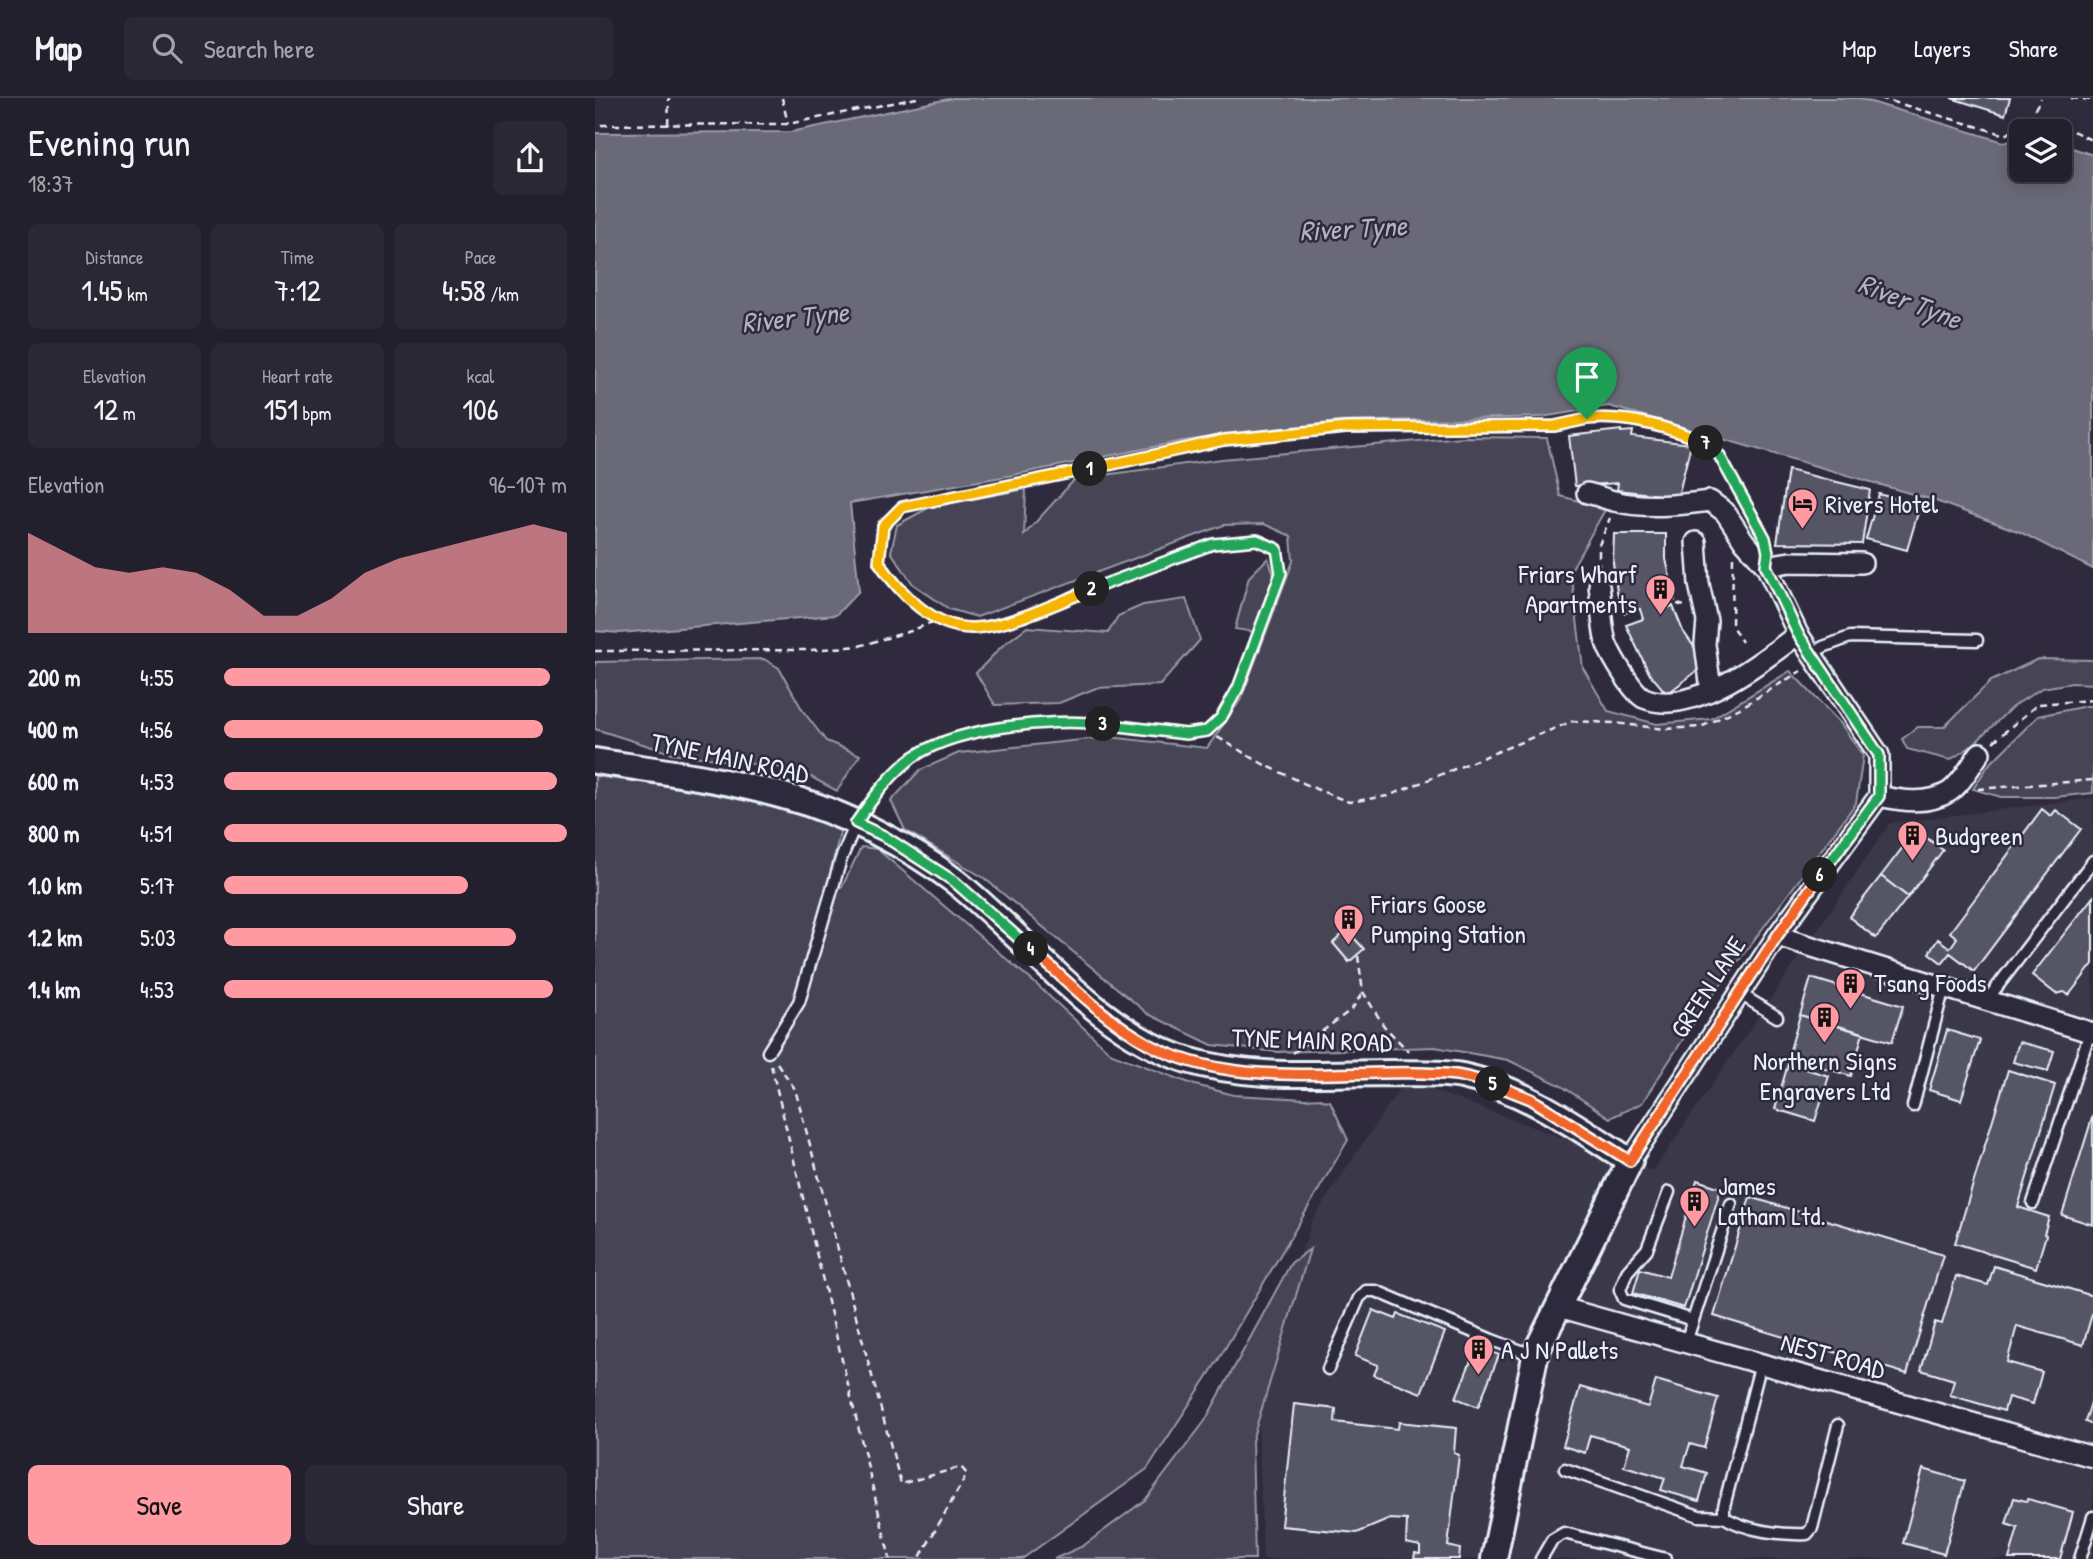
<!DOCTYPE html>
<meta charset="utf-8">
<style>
:root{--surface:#23202e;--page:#2b2836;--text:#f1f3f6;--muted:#a3a3aa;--line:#403e4a;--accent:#ff9aa2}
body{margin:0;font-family:"Patrick Hand",sans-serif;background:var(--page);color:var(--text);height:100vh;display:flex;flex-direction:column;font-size:26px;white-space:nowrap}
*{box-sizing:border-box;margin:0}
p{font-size:23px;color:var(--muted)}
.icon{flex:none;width:38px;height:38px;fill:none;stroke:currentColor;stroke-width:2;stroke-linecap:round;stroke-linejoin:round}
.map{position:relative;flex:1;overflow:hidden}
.details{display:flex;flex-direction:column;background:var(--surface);width:595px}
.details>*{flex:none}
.buttons{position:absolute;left:1414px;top:21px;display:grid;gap:14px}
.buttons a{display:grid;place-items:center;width:63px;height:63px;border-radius:10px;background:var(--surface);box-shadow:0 4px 18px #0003,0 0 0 2px var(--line);font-size:35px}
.pin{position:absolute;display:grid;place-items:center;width:60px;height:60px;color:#fff;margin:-72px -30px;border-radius:50% 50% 50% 0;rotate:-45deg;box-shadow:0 0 7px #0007}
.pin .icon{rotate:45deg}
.km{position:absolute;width:35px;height:35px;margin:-18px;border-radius:50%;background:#222;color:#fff;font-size:19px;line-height:35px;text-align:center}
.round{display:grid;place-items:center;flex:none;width:74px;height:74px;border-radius:10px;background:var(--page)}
.headline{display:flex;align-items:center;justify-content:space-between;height:119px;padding:0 28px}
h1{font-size:38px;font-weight:600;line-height:52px}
.metrics{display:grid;grid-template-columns:repeat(3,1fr);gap:10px;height:119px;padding:7px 28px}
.metrics div{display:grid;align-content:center;border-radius:10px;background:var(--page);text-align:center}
.metrics b{font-size:30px;font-weight:600}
.metrics small{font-size:19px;font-weight:400}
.metrics p{font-size:19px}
.chart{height:196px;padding:14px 28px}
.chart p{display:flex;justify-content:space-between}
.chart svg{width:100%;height:126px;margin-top:7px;fill:var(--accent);opacity:.7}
.cta{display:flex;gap:14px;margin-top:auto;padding:14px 28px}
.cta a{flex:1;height:80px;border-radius:10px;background:var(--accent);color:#111;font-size:28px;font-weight:600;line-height:80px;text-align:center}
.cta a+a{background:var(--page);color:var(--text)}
ul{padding:0 28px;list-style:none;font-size:23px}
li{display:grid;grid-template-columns:112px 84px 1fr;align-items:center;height:52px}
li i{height:18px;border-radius:9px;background:var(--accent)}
header{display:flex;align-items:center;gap:42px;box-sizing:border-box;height:98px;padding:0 35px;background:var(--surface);border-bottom:2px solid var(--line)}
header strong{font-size:33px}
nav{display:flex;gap:38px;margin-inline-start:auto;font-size:24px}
.search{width:490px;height:63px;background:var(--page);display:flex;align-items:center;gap:18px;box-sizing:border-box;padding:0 24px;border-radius:10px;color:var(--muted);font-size:26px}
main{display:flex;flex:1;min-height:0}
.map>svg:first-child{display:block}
</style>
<header>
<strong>Map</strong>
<div class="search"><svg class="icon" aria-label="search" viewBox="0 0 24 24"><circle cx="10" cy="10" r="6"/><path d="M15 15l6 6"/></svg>Search here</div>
<nav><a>Map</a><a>Layers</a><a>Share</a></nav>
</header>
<main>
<section class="details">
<div class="headline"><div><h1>Evening run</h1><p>18:37</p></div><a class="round"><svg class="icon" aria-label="share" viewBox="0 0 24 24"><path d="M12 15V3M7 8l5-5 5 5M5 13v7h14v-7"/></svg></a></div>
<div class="metrics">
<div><p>Distance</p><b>1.45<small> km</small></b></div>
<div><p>Time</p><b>7:12</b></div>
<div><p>Pace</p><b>4:58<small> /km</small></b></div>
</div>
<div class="metrics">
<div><p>Elevation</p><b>12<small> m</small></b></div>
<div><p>Heart rate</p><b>151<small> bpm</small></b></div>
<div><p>kcal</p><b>106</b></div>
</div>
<div class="chart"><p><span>Elevation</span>96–107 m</p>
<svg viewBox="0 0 160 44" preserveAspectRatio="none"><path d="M0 44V9L10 15L20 21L30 23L40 21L50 23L60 29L70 38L80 38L90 32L100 23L110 18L120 15L130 12L140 9L150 6L160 9V44z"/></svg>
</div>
<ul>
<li><b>200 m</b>4:55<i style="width:95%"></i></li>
<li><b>400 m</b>4:56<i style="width:93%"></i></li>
<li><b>600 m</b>4:53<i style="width:97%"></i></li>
<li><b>800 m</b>4:51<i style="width:100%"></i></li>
<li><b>1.0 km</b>5:17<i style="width:71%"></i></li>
<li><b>1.2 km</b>5:03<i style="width:85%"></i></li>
<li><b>1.4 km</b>4:53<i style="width:96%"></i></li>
</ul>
<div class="cta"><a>Save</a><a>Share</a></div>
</section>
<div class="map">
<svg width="1498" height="1461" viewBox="0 0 1498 1461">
<rect width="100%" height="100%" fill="#2f2a3d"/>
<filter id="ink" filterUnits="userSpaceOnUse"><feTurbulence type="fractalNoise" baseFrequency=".0143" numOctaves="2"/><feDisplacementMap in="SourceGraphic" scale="14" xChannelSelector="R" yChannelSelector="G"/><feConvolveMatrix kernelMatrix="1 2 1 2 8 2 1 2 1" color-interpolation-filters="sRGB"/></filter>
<g filter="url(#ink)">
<path fill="#3b3749" d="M1498 700V1461H668L662 1291 717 1122 810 982 1058 1073 1295 725Z"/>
<path fill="#464455" stroke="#979aa6" stroke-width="2" d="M867 339 952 340 965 398 1011 410 976 472 988 570 1013 613 1062 626 1116 621 1195 573 1246 626 1268 658 1261 705 1107 912 1047 1005 1015 1020 965 987 913 962 840 949 683 954 617 947 553 916 389 780 310 732 296 703 325 672 364 655 514 639 612 650 646 601 698 463 696 438 669 426 629 427 382 519 354 511 318 486 296 454 302 427 335 409 431 391 429 437 480 381 627 361Z
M673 460 680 479 659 534 640 531 654 479Z
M591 501 605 542 565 587 501 590 464 605 400 607 381 575 408 547 432 529 513 535 523 518 548 507Z
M169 561 184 570 208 613 231 643 265 657 242 693 203 672 76 655 0 631V564Z
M1443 561 1498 562V586L1477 585 1447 590 1417 609 1378 647 1355 662 1312 651 1307 641 1323 629H1349L1396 583Z
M1491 608H1498V695L1459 699H1406L1378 691 1393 668 1443 618Z
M0 678C83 690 169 695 246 731L232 787 247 789 266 749 282 751 441 886 517 956 600 987 639 997 710 1001 726 1000 727 1002 735 1003 753 1042 622 1264 552 1371 427 1461H0Z
M715 1151 657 1343 660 1461H459L488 1448 550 1402 610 1323 696 1165Z"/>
<path fill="#696978" stroke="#9c9fab" stroke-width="2" d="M358 0H1263L1409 44 1426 39V72H1465V46L1498 57V471L1425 434 1338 402 1014 308 947 319 741 324 588 343 413 378 255 405 264 493 241 517 25 535 0 533V35L196 34Z"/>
<path fill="#575565" stroke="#e8f1f8" stroke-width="2" d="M1356 0H1415L1410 17Z
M1026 332V334L1038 333 1037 339 1096 346 1083 399 1022 392 1023 385 980 388 974 338Z
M1193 372 1275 392 1267 446 1182 445Z
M1284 396 1325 408 1312 452 1271 441Z
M1019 436H1071V461L1080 502 1071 505 1072 510 1078 508 1088 533 1111 566 1072 596 1054 575 1031 527 1048 521 1045 511 1029 515 1022 494 1018 465Z
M1447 711 1456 718 1461 712 1486 731 1379 873 1355 855 1347 865 1334 855 1343 841 1355 850 1362 840 1355 834Z
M1321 732 1348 752 1313 799 1286 778Z
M1286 778 1313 799 1281 840 1254 819Z
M1498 799V866L1474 897 1469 894 1461 896 1437 877Z
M752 832 769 851 754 864 738 845Z
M1216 880 1308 908 1297 944 1205 917Z
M1205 917 1268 935 1256 978 1193 959Z
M1352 932 1385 942 1366 1002 1334 992Z
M1424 944 1459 953 1453 973 1418 964Z
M1193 966 1234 978 1220 1023 1180 1011Z
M1413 972 1460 987 1423 1109 1454 1119 1449 1136 1451 1137 1441 1170 1360 1145Z
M1498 1017V1127L1467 1117Z
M1102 1082 1126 1090 1089 1210 1038 1195 1045 1171 1073 1179Z
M1155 1099 1348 1157 1312 1276 1119 1218Z
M1399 1168 1498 1198V1213L1488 1247 1422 1228 1412 1264 1447 1274 1438 1306 1413 1299 1409 1313 1355 1297 1359 1282 1326 1272 1340 1224 1347 1226 1361 1178 1393 1187Z
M778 1212 801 1221 803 1216 850 1234 826 1295 779 1277 783 1267 760 1258Z
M882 1248 904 1257 883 1309 861 1300Z
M1061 1282 1123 1300 1109 1350 1095 1346 1088 1368 1112 1375 1104 1403 1066 1392 1070 1380 1029 1368 1035 1348 995 1337 990 1355 968 1348 985 1289 1053 1309Z
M1498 1298V1327L1490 1324Z
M699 1306 741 1311 740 1324 803 1331 804 1324 861 1330 859 1355 864 1357 853 1448 865 1451 864 1461H819L820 1455 825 1456V1448L811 1445 812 1422 795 1421 762 1435 686 1428Z
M1328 1371 1370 1383 1349 1456 1308 1445Z
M1419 1400 1431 1403 1433 1401 1478 1414 1465 1461H1414L1423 1430 1411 1426Z"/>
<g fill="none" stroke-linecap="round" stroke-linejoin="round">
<defs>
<path id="service" d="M1217 556 1228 549 1255 539 1382 542
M1144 895 1182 919
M1392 902 1498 763
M173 954 204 904 246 761 261 725
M1318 1008 1349 889
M1074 1094 1052 1151 1032 1174 1025 1192 1029 1201 1098 1222
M1438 1105 1495 934
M1091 1244 1136 1106
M1166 1265 1129 1408V1419C1151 1433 1187 1437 1212 1436L1217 1430 1243 1327
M733 1271 764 1200 771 1193H781L897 1242 940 1258
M970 1371 1104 1418 1129 1419
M946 1461 957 1442 969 1435 1071 1461
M1485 1461 1498 1419"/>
<path id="minor" d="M992 395C1002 397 1010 401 1019 403 1050 411 1084 407 1115 403L1130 414 1149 443 1171 468 1203 536 1284 657V698L1182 838 1035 1063
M1101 444 1104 486 1112 523 1110 546 1116 592
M1171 468 1195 464 1267 465
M1004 488C1007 505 1006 532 1012 547 1017 559 1038 595 1049 600 1096 620 1168 563 1203 536
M1284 698C1307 703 1333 707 1354 694 1367 685 1376 667 1385 655
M1182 838 1498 935
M964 1209 1498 1359"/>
<path id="tertiary" d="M0 663C64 673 130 681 192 699 248 714 316 749 361 784 434 842 502 934 592 962 658 982 730 975 798 975 821 976 845 974 867 978 930 991 982 1029 1035 1063L941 1254 899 1461"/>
</defs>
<use href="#service" stroke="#e8f1f8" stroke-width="15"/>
<use href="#minor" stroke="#e8f1f8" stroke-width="24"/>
<use href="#tertiary" stroke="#e8f1f8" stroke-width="30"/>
<path stroke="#e8f1f8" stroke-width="2.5" stroke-dasharray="7 5" stroke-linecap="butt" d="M187 0 193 26
M1285 0 1411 37 1434 22 1480 34 1498 43
M1476 0 1498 2
M1434 22 1446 0
M6 27 193 26 322 0
M73 27 74 0
M1138 459 1137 528 1147 544
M1004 471V447L1015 420
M1082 506 1090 508
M0 553 216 552 264 548 316 533 342 522
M612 633 668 666 721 691 754 704 793 698 978 623 1019 625 1070 631 1106 629 1145 610 1206 573
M1398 644 1443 606 1498 602
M1383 691 1498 682
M273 708 284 691 314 662 356 640 414 629 491 624 591 636 612 633 626 620 643 590 686 475 683 451 662 442 618 446 415 522 377 530 342 522 302 490 283 463 288 428 307 409 629 342 752 330 960 328 1017 319 1071 330 1111 344 1123 357 1165 432
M763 858 768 894 789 928 814 954
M698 955 757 911 768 894
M182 965 200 991 306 1386 366 1369 372 1376 324 1461
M176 967 295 1461"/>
<use href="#service" stroke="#2f2a3d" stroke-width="10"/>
<use href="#minor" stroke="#2f2a3d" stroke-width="19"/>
<use href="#tertiary" stroke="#2f2a3d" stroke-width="24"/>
</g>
</g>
<g fill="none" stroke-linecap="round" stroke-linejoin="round" filter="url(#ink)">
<defs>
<path id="split-1" d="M495 371 629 342 751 330 960 328 992 321"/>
<path id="split-2" d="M495 371 307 409 288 428 284 464C304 494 338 531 378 530 413 529 464 504 497 491"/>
<path id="split-3" d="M497 491 618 446 662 442 682 451 686 475 643 590 626 620 612 633 591 636 508 626"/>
<path id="split-4" d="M436 851 360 784 289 738 261 725C276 703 291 682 312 664 353 629 456 620 508 626"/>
<path id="split-5" d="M436 851C473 884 508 920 552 945 640 996 764 967 861 977 874 979 886 983 898 986"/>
<path id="split-6" d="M898 986 936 1001 1035 1063 1182 838 1225 777"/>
<path id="split-7" d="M1111 345 1124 357 1170 440 1173 454 1171 468 1203 536 1284 657V698L1225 777"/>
<path id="split-8" d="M992 321C1032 317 1074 329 1111 345"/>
</defs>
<use href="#split-1" stroke="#fff" stroke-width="14"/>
<use href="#split-2" stroke="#fff" stroke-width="14"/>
<use href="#split-3" stroke="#fff" stroke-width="14"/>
<use href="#split-4" stroke="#fff" stroke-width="14"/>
<use href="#split-5" stroke="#fff" stroke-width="14"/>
<use href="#split-6" stroke="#fff" stroke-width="14"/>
<use href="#split-7" stroke="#fff" stroke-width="14"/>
<use href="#split-8" stroke="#fff" stroke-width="14"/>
<use href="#split-1" stroke="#f5b400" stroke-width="9"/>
<use href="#split-2" stroke="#f5b400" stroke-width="9"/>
<use href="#split-3" stroke="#22a559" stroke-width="9"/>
<use href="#split-4" stroke="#22a559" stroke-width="9"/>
<use href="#split-5" stroke="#f0652b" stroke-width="9"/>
<use href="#split-6" stroke="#f0652b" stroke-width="9"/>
<use href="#split-7" stroke="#22a559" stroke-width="9"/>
<use href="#split-8" stroke="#f5b400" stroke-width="9"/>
</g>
<defs>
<symbol id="hotel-pin" viewBox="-11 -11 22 30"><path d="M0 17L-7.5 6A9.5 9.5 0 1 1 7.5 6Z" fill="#ff9aa2" stroke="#2f2a3d"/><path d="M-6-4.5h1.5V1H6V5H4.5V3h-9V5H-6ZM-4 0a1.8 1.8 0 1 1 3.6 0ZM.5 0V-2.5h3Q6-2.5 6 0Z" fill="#111"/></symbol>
<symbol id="building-pin" viewBox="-11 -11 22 30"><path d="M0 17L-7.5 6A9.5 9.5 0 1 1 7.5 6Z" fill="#ff9aa2" stroke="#2f2a3d"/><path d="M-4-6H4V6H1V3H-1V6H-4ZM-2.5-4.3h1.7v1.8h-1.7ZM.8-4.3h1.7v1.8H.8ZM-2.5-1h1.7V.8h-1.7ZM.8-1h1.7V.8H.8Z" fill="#111"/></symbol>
</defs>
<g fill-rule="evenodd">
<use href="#hotel-pin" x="1190" y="388" width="35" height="47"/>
<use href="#building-pin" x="1048" y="474" width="35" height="47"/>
<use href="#building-pin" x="1300" y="720" width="35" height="47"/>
<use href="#building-pin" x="736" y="804" width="35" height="47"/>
<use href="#building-pin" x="1238" y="868" width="35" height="47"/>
<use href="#building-pin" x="1212" y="902" width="35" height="47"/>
<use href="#building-pin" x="1082" y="1086" width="35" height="47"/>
<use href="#building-pin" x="866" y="1234" width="35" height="47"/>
</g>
<g text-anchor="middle" stroke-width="5" stroke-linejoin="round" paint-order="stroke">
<g font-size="26" fill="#e8f1f8" stroke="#2f2a3d" text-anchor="start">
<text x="1230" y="415">Rivers Hotel</text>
<text x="1042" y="485" text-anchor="end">Friars Wharf<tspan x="1042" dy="30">Apartments</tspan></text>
<text x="1340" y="747">Budgreen</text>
<text x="776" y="815">Friars Goose<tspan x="776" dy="30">Pumping Station</tspan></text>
<text x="1279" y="894">Tsang Foods</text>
<text x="1230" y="972" text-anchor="middle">Northern Signs<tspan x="1230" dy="30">Engravers Ltd</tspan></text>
<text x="1123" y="1097">James<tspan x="1123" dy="30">Latham Ltd.</tspan></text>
<text x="906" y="1261">A J N Pallets</text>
</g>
<g font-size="26" fill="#e8f1f8" stroke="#2f2a3d">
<text transform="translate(135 660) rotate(12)" y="9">TYNE MAIN ROAD</text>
<text transform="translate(1113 889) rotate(-57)" y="9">GREEN LANE</text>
<text transform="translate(717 942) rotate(2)" y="9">TYNE MAIN ROAD</text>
<text transform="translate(1238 1258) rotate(16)" y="9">NEST ROAD</text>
</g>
<g font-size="28" font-style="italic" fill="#afb4be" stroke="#2f2a3d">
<text transform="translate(758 130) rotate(-3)" y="10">River Tyne</text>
<text transform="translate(1315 203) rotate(21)" y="10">River Tyne</text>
<text transform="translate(200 219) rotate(-6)" y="10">River Tyne</text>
</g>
</g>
</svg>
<div class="buttons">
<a><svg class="icon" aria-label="layers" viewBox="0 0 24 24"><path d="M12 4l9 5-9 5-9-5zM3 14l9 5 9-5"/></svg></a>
</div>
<div class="pin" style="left:992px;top:321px;background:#1e9e55"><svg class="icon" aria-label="arrive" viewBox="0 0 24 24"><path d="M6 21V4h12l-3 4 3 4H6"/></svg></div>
<b class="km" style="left:495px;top:371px">1</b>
<b class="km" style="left:497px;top:491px">2</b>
<b class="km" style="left:508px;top:626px">3</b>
<b class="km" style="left:436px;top:851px">4</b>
<b class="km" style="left:898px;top:986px">5</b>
<b class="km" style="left:1225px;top:777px">6</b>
<b class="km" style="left:1111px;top:345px">7</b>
</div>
</main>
